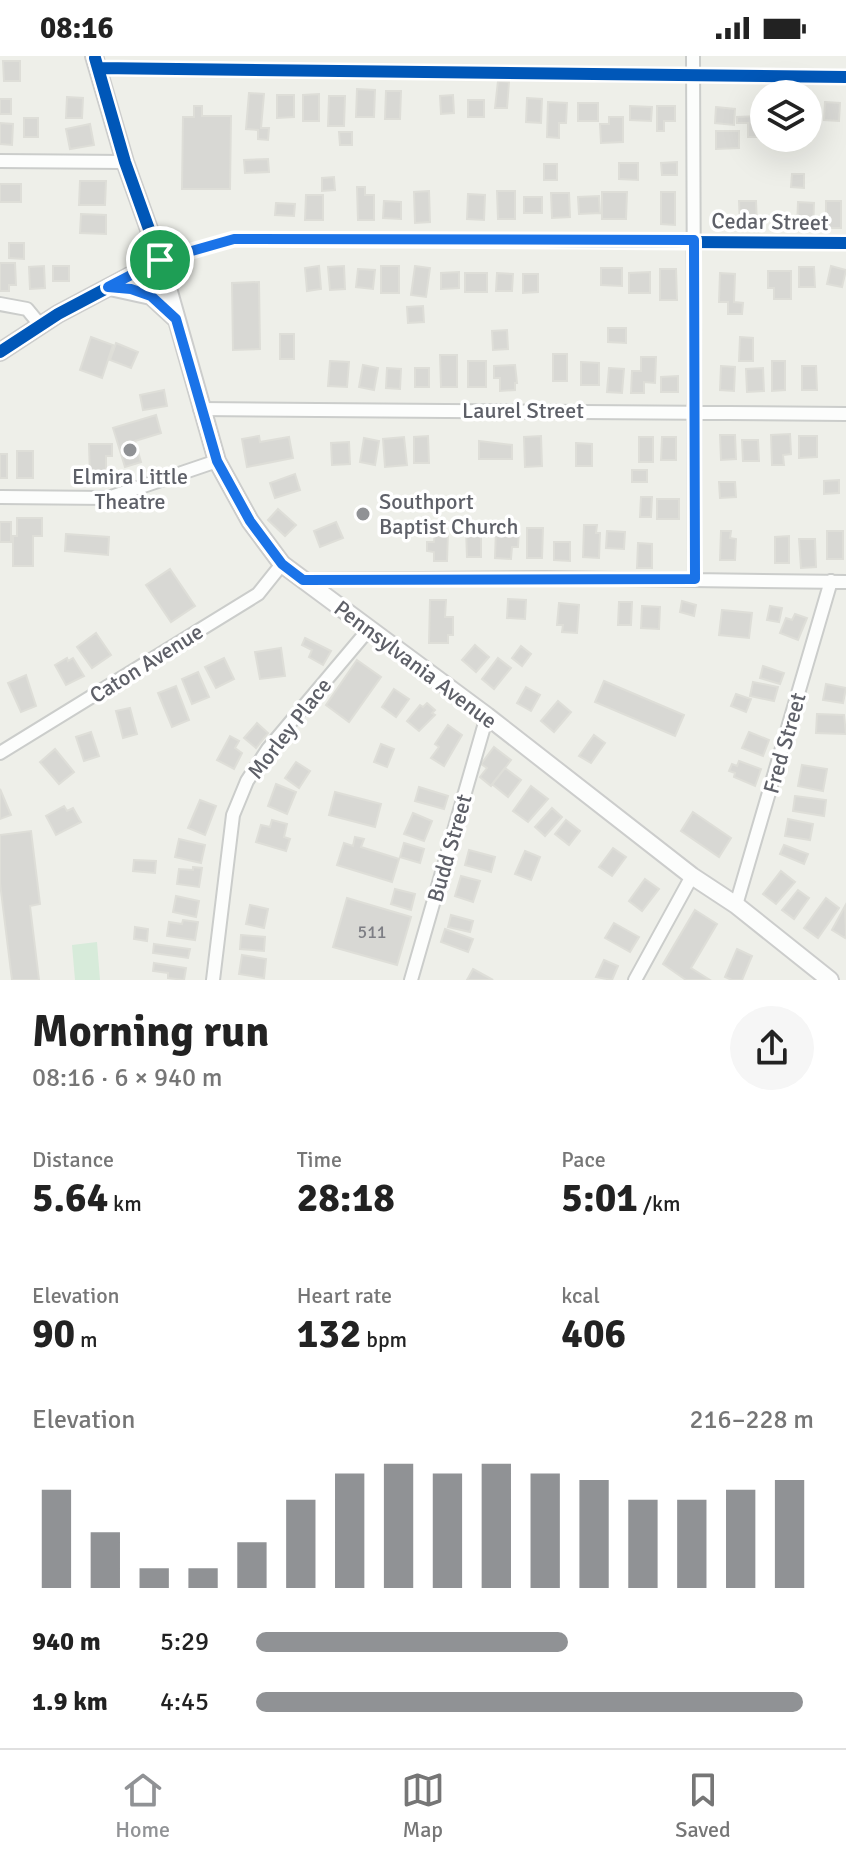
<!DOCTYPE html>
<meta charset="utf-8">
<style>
:root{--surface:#fff;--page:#f6f6f6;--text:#222;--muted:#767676;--line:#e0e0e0;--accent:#909295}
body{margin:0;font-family:Signika,sans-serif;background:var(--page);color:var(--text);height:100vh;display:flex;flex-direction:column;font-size:30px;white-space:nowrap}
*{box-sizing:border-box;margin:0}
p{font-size:26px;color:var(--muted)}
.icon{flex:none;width:44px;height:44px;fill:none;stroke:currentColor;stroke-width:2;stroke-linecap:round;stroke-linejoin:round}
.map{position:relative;height:924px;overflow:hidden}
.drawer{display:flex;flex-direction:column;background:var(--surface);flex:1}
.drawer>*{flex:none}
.buttons{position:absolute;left:750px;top:24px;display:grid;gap:16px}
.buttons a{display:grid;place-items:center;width:72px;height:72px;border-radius:50%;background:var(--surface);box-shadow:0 8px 32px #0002;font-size:40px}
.pin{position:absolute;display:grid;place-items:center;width:68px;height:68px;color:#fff;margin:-34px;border:4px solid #fff;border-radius:50%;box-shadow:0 2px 8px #0007}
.round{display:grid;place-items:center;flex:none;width:84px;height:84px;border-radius:42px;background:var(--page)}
.overview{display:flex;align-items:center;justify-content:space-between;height:136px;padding:0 32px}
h1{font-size:44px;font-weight:700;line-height:60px}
.metrics{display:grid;grid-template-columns:repeat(3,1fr);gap:12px;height:136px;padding:8px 32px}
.metrics div{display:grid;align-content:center}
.metrics b{font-size:40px;font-weight:700}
.metrics small{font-size:22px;font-weight:400}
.metrics p{font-size:22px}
.chart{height:224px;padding:16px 32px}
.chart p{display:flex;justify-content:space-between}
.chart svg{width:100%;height:144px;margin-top:8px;stroke:var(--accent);stroke-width:6}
ul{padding:0 32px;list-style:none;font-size:26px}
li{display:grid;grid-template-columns:128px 96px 1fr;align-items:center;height:60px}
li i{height:20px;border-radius:10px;background:var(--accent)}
.status{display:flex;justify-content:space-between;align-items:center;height:56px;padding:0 40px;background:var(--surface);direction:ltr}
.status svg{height:22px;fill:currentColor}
.tabs{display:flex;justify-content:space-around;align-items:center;height:112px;border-top:2px solid var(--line);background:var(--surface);font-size:22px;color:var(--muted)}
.tabs a{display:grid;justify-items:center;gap:4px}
.tabs .selected{color:var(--accent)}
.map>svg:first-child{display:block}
</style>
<div class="status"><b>08:16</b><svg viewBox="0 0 49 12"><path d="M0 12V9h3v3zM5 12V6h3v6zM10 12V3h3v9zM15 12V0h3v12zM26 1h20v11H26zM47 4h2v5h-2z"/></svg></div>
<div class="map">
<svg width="846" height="924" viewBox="0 0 846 924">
<rect width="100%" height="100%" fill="#eeefe9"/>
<path fill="#d7ebda" d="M97 886 100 924H75L72 889Z"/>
<path fill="#d8d8d4" stroke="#deded8" stroke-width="2" d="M3 5H20V25H4Z
M498 25 509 26 507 52H495Z
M357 33 375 34 374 61H356Z
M386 35H401L400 63H385Z
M249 37 264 38 261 72H269L268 84 258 83V74L246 73Z
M319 38V65H303V39Z
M277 39H294V61L277 62Z
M453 39 454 57 441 58 440 40Z
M329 40H345L344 70H328Z
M67 41 83 42 82 62H66Z
M527 42 542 43 541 67 526 66Z
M808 42H814L815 70H808Z
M0 43H11V58H0Z
M468 44H484V61H468Z
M548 46 567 47 566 67H559V82L547 81Z
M825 46 840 47 839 65 824 64Z
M578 47H598V65H578Z
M194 50H202V60H231L230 133H182L183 61H194Z
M630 50 652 51 651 65 630 64Z
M657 50H675V65H664V75H657Z
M716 51 735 53 734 69 715 67Z
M759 60V81H748V67H737V61Z
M609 61H623V86L601 87 600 68H609Z
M24 62H38V81H24Z
M0 67 13 68 12 89 0 88Z
M90 68 94 89 70 93 66 73Z
M716 75H739V92L716 93Z
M339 76H352V89H340Z
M268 103 269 116 245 117 244 104Z
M677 106V119H662L661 107Z
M619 107H638V124L619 123Z
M544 108H557V124H544Z
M792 118H804V132L791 131Z
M334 121 335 134 322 135V122Z
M80 125H106L105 149H79Z
M0 128H21V146H0Z
M357 131H365V139H374V164H358Z
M429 135 430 166 415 167 414 136Z
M497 135H515V163H498Z
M602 136H627L626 163H602Z
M661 136H675V169L661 168Z
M551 137H569L570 161 552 162Z
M468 138 485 139 484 164 467 163Z
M306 139H323V164H305Z
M599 140 600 157 579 158 578 141Z
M524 141H542V157H524Z
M384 145 401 146V163L383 162Z
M739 145H756L757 170H740Z
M826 145H841V172H826Z
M798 146 814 147 813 174 797 173Z
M276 147 295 148 294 160 275 159Z
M81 158 106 159V178L80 177Z
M9 187H24V203L9 202Z
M0 207H15L16 229H9V235H0Z
M44 210 45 232 30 233 29 211Z
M53 210H69V225H53Z
M319 210 321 233 307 235 305 212Z
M344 210 345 233 330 234 328 211Z
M381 210H399V237H381Z
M415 210 430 212 426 241 411 239Z
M831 210 846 214 842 231 827 228Z
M799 211H814L815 231H799Z
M601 212H622V230L601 229Z
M358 213 375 214 373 233 356 231Z
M660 213H676L677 244H660Z
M768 215H791V243H774V232H768Z
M459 216V232L441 233V217Z
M650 216V237H629V217Z
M465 217H487V236H465Z
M497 217 513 218 512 235H496Z
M720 217 735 218 734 246 743 247 742 258H728V246H719Z
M523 218H538V236L523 237Z
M259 226 260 293 233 294 232 227Z
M423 250 424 266 408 267 407 251Z
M608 272H626V287L608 286Z
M507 274 508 293 493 294 492 275Z
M280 278H294V303H280Z
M91 281 113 289 102 322 80 314Z
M740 281 753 282V305H739Z
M116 287 138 296 131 312 110 304Z
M553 298H567V325H553Z
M440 299H457V331H441Z
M641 301H656L655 327 644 326V337H631L632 315H641Z
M330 305 349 306 347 331 328 330Z
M468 305H486V331H468Z
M772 305H785V334L772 335Z
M581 306 599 307V329H581Z
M363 309 378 312 374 334 359 331Z
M515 309 517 327H515V334L500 335V322H494V310Z
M721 310 735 311 734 335 720 334Z
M802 310H816L817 334H802Z
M387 312 401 313 400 333 386 332Z
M415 312H429V331H415Z
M609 312 624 313 622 337 607 336Z
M763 312 764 335 747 336 746 313Z
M678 320V336H661V321Z
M164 334 167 350 143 354 140 339Z
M156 359 161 377 135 385 141 406 125 411 113 372Z
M790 378 791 398 783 399 784 409H772L771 379Z
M720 379H735L736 403 721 404Z
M259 380 260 386 289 381 293 402 247 411 242 383Z
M428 380 429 407H414V381Z
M541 380 542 410 525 411 524 381Z
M799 380H817V401L799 402Z
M404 381 407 409 385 411 383 383Z
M639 381H653V406H639Z
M662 381H676V404H661Z
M364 382 379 385 375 409 360 406Z
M742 384H758L759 405H743Z
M479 385 512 389V403H479Z
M349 386 350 408 332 409 331 387Z
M576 387 592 388V410H576Z
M89 388H112V400H106V420H90Z
M17 395H33V422H17Z
M0 398H7V422H0Z
M632 414H647V426H632Z
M295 418 300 434 275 442 270 427Z
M839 424V437L824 438V425Z
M719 426H735L736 441 720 442Z
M641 441H652L651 461H640Z
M657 443H679V463H657Z
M278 453 296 469 285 480 268 464Z
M17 462H42V480H33V510H13V480H17Z
M0 466H11V486H0Z
M336 466 343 482 320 491 314 475Z
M584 469H597L596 477H600L599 502 583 501Z
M527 472H543L542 502H527Z
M466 473H481V501H467Z
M496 473 519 474 518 491H512L511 503 495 502Z
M607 475 625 476 624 493 606 492Z
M721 475H731L730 482 736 483 735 504H720Z
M827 475H843V503H827Z
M435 476H448L447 505H434V496L427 495V486H434Z
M66 478 109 481 108 499 65 495Z
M789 480V507H775V481Z
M799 483H815L816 511 801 512Z
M554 486H570V505L554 504Z
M638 487 652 488V512H637Z
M170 513 195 550 171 566 146 529Z
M508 543 526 544 525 563 507 562Z
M430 544H446L445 561H453V579H448V587H429Z
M682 545 696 549 694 560 680 556Z
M619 546H632L631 569H618Z
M559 547 579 549 577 577 562 576 563 569H557Z
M642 550 660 551 659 573 641 572Z
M770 550 782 552 779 566 767 564Z
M722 554 752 557 749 582 719 579Z
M795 558 807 562 798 584 780 577 786 562 792 564Z
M96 577 111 599 92 612 77 591Z
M305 582 331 595 323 609 309 601 312 594 302 589Z
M475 589 489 601 476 616 462 604Z
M521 590 531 598 522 610 512 602Z
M281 592 285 620 260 623 255 596Z
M67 602 68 605 73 602 84 620 66 629 55 609Z
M224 602 234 623 216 632 205 611Z
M498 602 511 612 494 633 482 623Z
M357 604 381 621 349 666 326 649Z
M763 610 784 617 780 628 760 622Z
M198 616 209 641 192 648 182 623Z
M26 619 36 650 21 656 8 627Z
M604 625 684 659 675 680 595 646Z
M753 626 778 631 774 645 750 640Z
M826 628 846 632 843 647 823 644Z
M176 630 189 664 172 671 158 637Z
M526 631 540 639 531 655 517 647Z
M394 633 409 643 396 661 382 651Z
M736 638 751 643 746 656 731 650Z
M558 645 571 656 554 676 541 665Z
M427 647 435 654 432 657 435 659 419 675 407 665 420 649 423 651Z
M130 652 137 678 123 682 116 655Z
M817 658 844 659 846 678 816 677Z
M257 667 268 677 256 692 244 682Z
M448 669 462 679 444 710 431 702 439 691 435 688Z
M91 676 99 700 84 705 76 681Z
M749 676 769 684 763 700 742 692Z
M594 679 605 687 591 707 579 700Z
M230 680 239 685 235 692 242 697 234 713 217 704Z
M381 688 394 693 387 711 374 706Z
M494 691 511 704 491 730 480 721 487 712 481 708Z
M55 693 74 716 59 728 40 706Z
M739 705 761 713 755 730 734 721 735 717 729 715 732 708 737 710Z
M296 706 310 715 299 732 285 722Z
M802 709 827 713 823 735 798 730Z
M505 712 521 724 508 741 492 728Z
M276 728 296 736 287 758 268 750Z
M531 730 548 743 528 766 513 755Z
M419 731 448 740 444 753 415 745Z
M0 733 11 759 0 763Z
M335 736 381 748 375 771 329 759Z
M795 740 826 744 824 760 793 755Z
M200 744 216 750 205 779 188 772Z
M64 750 67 755 73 752 81 766 56 779 46 760Z
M552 752 562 761 545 780 535 771Z
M693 756 731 782 719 801 681 775Z
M413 757 432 765 424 785 404 778Z
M788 763 813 768 810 784 785 780Z
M272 764 287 768 284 781 290 783 286 795 256 786 261 769 270 771Z
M566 764 580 775 569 789 555 778Z
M31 775 40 848 30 850 39 924H12L0 827V779Z
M355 781 364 783 361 791 399 803 392 826 337 809 344 787 353 790Z
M179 783 205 789 201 807 175 801Z
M404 787 424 793 420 807 400 801Z
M784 789 808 798 804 808 780 798Z
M613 792 626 801 612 820 599 811Z
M469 794 495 801 491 816 465 809Z
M525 795 540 801 531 824 515 818Z
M134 804 156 805 155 817 133 815Z
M193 811 202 812 199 831 177 828 179 813 193 814Z
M781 815 795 826 776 848 763 838Z
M461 820 480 825 473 846 455 840Z
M645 823 659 833 642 855 629 845Z
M395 833 415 838 411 854 391 848Z
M798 834 809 842 794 863 782 854Z
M176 840 199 845 196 861 173 856Z
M347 842 411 861 397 909 333 891Z
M826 842 839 852 818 882 804 872Z
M250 849 268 853 264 872 246 868Z
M845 850 846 879 845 882 832 874Z
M695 854 717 868 691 912 710 924H686L663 908Z
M451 859 473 865 470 876 448 871Z
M183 864 198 866 195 884 167 880 169 866 182 868Z
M614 867 639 881 630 896 605 882Z
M135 871 148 873 147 885 134 883Z
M445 873 473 883 468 896 441 886Z
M241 879 265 881 264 895 240 893Z
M154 888 190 893 188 902 153 897Z
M737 893 752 900 742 924H732L725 921Z
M242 899 266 903 264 922 239 918Z
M604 904 618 910 612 924 596 921Z
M154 907 186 912 184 924 168 922V917L153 915Z
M473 913 493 924H467Z"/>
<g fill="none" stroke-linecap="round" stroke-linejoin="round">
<defs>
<path id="street" d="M693 0 695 523
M98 12 846 21
M0 105 125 106
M160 204 234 183 846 187
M0 248 27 253 41 270
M200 353 846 358
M0 441 108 442 217 405
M303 524 545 522 846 526
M0 697 258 538 282 508
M736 849 831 525
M213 924 233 759 247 725 268 693 369 573
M411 924 487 660
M635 924 692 820"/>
<path id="secondary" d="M94 0 125 106 160 204 217 405 250 465 282 508 487 660 692 820 736 849 830 924
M110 231 151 240 176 263
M0 296 58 258 160 204"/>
</defs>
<use href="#street" stroke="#cbcdcb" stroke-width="16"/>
<use href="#secondary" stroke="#cccdcc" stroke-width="20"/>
<use href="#street" stroke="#fcfdfc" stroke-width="12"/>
<use href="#secondary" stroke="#fcfdfc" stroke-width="16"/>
<defs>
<path id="cycleway" d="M95 2 125 106 160 204
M98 12 846 21
M0 296 58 258 160 204 234 183 846 187"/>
</defs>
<use href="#cycleway" stroke="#fff" stroke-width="17"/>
<use href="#cycleway" stroke="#0057b8" stroke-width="12"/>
</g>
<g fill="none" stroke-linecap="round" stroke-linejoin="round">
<defs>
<path id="route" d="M234 183 694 184 695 523 303 524 282 508 250 465 217 405 176 263 151 240 131 233 108 231 160 204Z"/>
</defs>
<use href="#route" stroke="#fff" stroke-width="16"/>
<use href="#route" stroke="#1a73e8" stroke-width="10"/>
</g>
<g fill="#909295" stroke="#fff" stroke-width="3">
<circle cx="130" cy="394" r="8"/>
<circle cx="363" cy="458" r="8"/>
</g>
<g text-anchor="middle" stroke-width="7" stroke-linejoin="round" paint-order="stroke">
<g font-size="18" fill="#7d7e84">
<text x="372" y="882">511</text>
</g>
<g font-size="22" fill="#5e6068" stroke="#fff">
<text transform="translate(770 165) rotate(1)" y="8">Cedar Street</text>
<text x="523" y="362">Laurel Street</text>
<text transform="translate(146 607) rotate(-32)" y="8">Caton Avenue</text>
<text transform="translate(416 608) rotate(37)" y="8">Pennsylvania Avenue</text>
<text transform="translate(289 672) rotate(-52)" y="8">Morley Place</text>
<text transform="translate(784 687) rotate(-74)" y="8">Fred Street</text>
<text transform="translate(449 792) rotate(-74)" y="8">Budd Street</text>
</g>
<g font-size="22" fill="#5e6068" stroke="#fff">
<text x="130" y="428">Elmira Little<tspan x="130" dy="25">Theatre</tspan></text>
<text x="379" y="453" text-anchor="start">Southport<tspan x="379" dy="25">Baptist Church</tspan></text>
</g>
</g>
</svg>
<div class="buttons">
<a><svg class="icon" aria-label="layers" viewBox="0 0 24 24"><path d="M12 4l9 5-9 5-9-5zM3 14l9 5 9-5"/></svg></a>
</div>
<div class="pin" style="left:160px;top:204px;background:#1e9e55"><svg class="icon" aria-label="arrive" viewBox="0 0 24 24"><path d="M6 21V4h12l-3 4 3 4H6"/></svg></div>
</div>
<section class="drawer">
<div class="overview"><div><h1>Morning run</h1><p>08:16 · 6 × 940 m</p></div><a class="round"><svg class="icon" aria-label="share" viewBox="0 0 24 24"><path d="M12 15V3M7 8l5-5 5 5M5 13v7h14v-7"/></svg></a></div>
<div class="metrics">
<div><p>Distance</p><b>5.64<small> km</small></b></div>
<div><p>Time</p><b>28:18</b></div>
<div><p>Pace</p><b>5:01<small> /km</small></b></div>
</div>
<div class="metrics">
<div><p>Elevation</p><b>90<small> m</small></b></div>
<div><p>Heart rate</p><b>132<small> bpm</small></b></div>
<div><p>kcal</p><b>406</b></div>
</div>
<div class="chart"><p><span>Elevation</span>216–228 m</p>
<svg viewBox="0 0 160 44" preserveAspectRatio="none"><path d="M5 44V14M15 44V27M25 44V38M35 44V38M45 44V30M55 44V17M65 44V9M75 44V6M85 44V9M95 44V6M105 44V9M115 44V11M125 44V17M135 44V17M145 44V14M155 44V11"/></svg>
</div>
<ul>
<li><b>940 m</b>5:29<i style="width:56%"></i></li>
<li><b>1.9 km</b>4:45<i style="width:98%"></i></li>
</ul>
</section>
<nav class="tabs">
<a class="selected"><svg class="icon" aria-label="home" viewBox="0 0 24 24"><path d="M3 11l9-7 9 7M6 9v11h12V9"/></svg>Home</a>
<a><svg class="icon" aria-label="map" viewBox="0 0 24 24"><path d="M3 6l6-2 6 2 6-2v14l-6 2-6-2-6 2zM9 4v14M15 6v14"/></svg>Map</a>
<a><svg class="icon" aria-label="saved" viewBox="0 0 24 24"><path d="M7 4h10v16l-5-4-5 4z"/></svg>Saved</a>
</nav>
